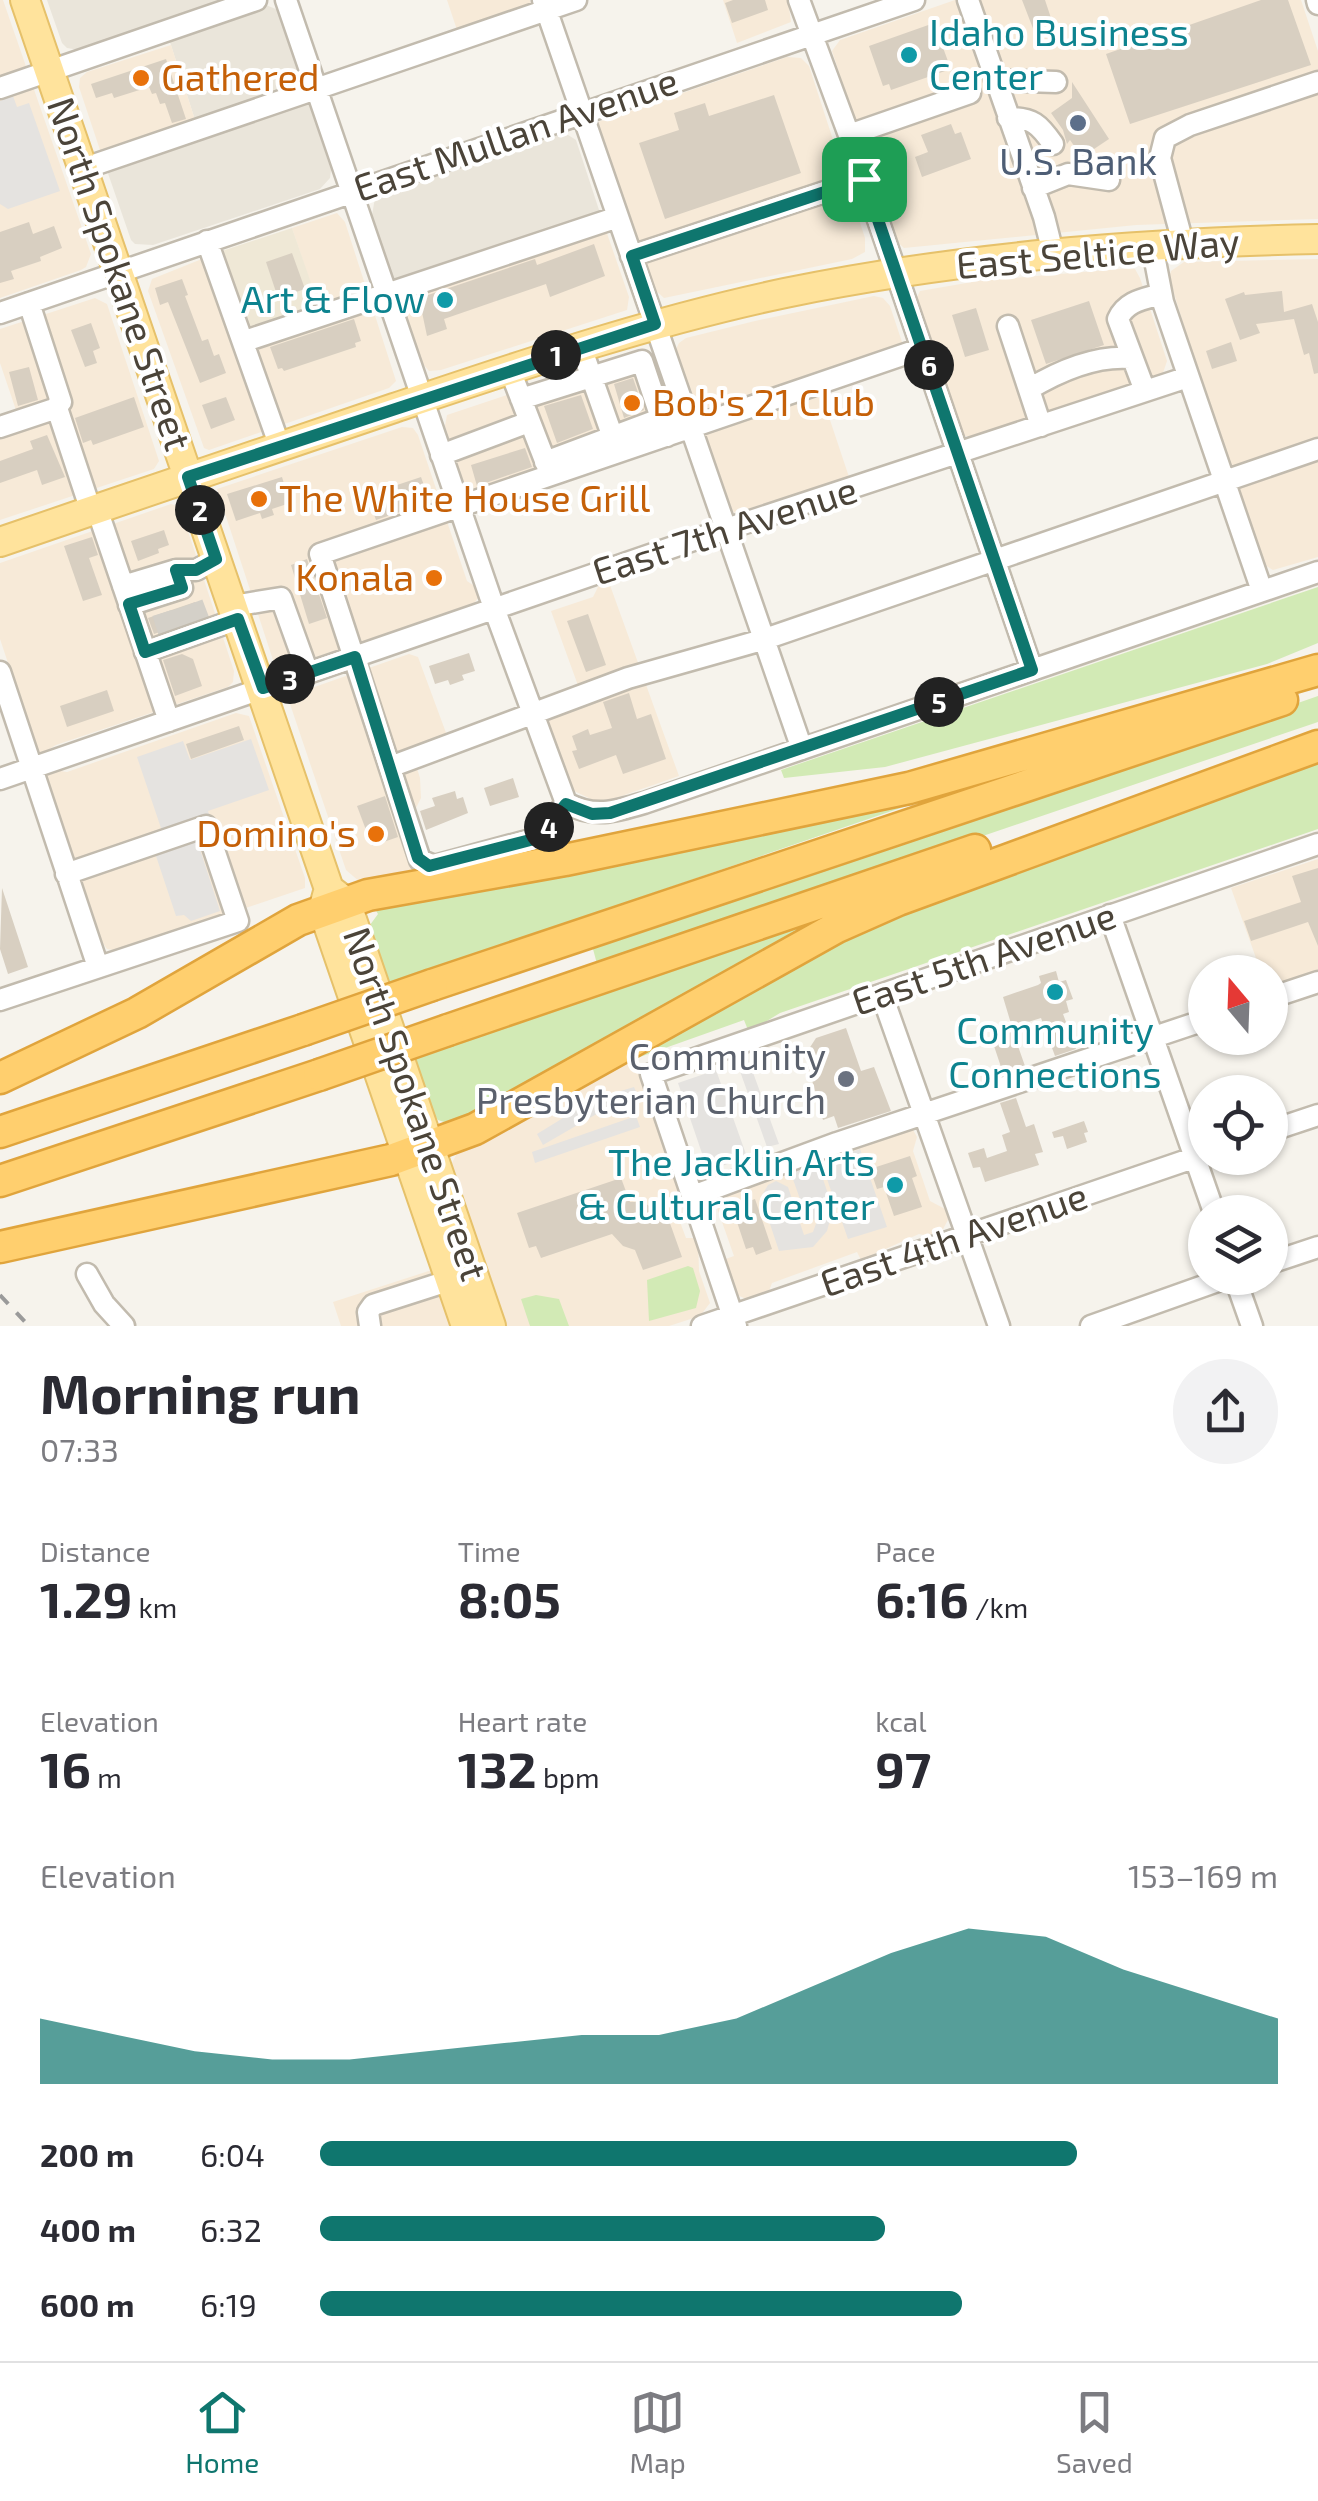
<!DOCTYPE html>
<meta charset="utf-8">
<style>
:root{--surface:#fff;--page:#f2f2f3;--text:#2b2b33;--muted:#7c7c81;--line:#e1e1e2;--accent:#0f766e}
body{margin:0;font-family:"Exo 2",sans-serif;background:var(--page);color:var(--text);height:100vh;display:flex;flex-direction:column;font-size:38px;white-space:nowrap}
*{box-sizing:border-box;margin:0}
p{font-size:32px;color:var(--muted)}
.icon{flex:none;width:55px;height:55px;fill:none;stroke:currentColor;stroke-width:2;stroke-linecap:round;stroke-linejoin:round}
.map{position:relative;height:1326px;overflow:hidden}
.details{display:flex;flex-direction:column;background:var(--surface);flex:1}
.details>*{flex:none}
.needle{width:65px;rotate:341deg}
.fabs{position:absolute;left:1188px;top:955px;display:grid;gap:20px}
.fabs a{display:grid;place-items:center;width:100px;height:100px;border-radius:50%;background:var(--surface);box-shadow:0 2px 8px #0004;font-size:50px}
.pin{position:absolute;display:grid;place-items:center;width:85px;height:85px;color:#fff;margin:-42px;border-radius:20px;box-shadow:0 5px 15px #0006}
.km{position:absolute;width:50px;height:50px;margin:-25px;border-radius:50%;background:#222;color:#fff;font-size:28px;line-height:50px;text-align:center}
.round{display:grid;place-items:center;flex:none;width:105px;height:105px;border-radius:52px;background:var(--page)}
.headline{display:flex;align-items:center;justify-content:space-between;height:170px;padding:0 40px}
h1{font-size:55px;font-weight:700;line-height:75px}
.stats{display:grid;grid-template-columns:repeat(3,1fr);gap:15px;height:170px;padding:10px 40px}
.stats div{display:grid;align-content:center}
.stats b{font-size:50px;font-weight:700}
.stats small{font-size:28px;font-weight:400}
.stats p{font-size:28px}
.chart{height:280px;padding:20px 40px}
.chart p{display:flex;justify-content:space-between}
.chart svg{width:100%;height:180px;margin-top:10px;fill:var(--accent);opacity:.7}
ul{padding:0 40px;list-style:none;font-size:32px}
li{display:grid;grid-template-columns:160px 120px 1fr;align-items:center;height:75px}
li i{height:25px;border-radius:12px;background:var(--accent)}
.tabs{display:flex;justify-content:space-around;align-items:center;height:140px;border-top:2px solid var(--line);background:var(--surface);font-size:28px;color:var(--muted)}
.tabs a{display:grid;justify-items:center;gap:5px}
.tabs .current{color:var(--accent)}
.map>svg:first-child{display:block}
</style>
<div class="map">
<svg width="1318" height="1326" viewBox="0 0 1318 1326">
<rect width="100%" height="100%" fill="#f6f3ec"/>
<path fill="#eae5da" d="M47 0H224L79 50 67 48 62 43Z
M266 5 278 10 331 170 330 178 320 189 153 245 135 244 131 240 102 156 196 123 169 39Z
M565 133 576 140 601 216 396 286 372 215 375 198 553 135Z"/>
<path fill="#f7ead8" d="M0 0H3L91 254 86 267 81 270 0 298Z
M447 0H530L533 12 459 36Z
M723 0H788L791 22 737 43Z
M955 0H1301L1318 51V219L1136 225 904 248 894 239 832 51 840 40Z
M171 45 196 123 102 156 79 87 80 78 87 72Z
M787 57 801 58 809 66 865 238V252L852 259 664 298 654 289 598 122Z
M337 213 345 222 396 381 389 388 209 450 204 448 148 291 152 279 222 251 249 330 318 306 292 228Z
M601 216 629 297 627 310 441 370 429 371 423 364 396 286Z
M1318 259V557L1273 570 1265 565 1205 395 1169 277 1171 271 1184 262Z
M1130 268 1135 269 1140 278 1167 361 1163 373 973 436H964L915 301 920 291 978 281Z
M874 296 883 298 890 306 908 360 820 390 849 477 735 513 727 506 676 349 679 343 686 338 755 321Z
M95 298 107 304 159 461 154 469 0 520V422L18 416 0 363V329Z
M634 353 673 429 469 499 445 426 447 415Z
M402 427 413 428 418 435 467 581 476 587 478 598 473 605 283 668 273 660 217 489Z
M171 504 180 507 234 671 233 682 228 687 56 745 39 755 30 743 32 735 0 639V563Z
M607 577 679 776 613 799 595 801 574 791 567 781 540 718 584 702 551 611 593 597 602 579Z
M409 654 418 657 452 749 415 762 420 778 421 798 411 818 429 871 360 882 346 870 290 704 303 691Z
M236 713 249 716 305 878V888L119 951 107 949 100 939 43 781 45 774 54 770 67 772Z
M1318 859V975L1270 992V972H1261L1231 888Z
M635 1052 682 1190 670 1195 686 1238H698L699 1271 710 1303 700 1316 669 1326H501L450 1167 457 1153 469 1142Z
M912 1128 917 1137 913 1151 930 1201 947 1210 950 1216 941 1233 932 1237 919 1234 861 1260 857 1252 772 1283 769 1291 746 1299 735 1294 723 1260 734 1256 715 1202 704 1205 702 1198Z
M438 1268 458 1326H341L333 1302Z"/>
<path fill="#efe8d6" d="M292 228 319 306 249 330 222 251Z"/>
<path fill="#d2eab5" d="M1318 587V643L1267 664 885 767 784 778 781 770Z
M1318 696V722L789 902 597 964 593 949Z
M1318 760V829L780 1013 752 1030H748L744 1020 637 1058 635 1052 857 926Z
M950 791 388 984 370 925 378 914 375 909 382 905Z
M894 892 529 1091 450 1124 438 1120 433 1113 414 1058Z
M688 1266 693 1268 700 1291 696 1308 649 1321 647 1280Z
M536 1295 559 1299 569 1326H530L521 1299Z"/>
<path fill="#e5e3e0" d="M13 96 17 107 29 103 60 191 8 209 0 204V101Z
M251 739 269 790 208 811 210 818 163 834 137 757 183 741 190 760Z
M196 837 220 911 191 921 184 915 176 916 154 850Z
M747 1056 779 1144 767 1147 736 1060Z
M716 1070 747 1157 708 1171 678 1083Z
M634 1087 639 1098 600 1112 543 1145 537 1134 594 1099Z
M636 1116 640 1127 535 1163 532 1152Z
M860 1149 887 1227 848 1239 821 1162Z
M816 1158 833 1209 827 1231 813 1247 779 1251 761 1197 768 1185 776 1181 788 1187 804 1235 813 1232 817 1221 806 1216 789 1168Z"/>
<path fill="#d8cfc1" d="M733 0H765L768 10 732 23 725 3Z
M1022 0H1045L1053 24 1034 31Z
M1261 0H1288L1311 65 1130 124 1106 54Z
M934 23 949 64 943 66 945 71 891 90 889 84 883 86 869 46Z
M166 59 186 119 172 123 165 103 160 104 156 93 152 94 149 87 114 98 112 93 96 98 91 84Z
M1072 82 1109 139 1082 157 1070 140 1067 144 1063 130 1051 113 1072 98Z
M774 95 801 173 665 219 639 143 679 130 674 113 705 103 709 116Z
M951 124 955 134 961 132 971 159 922 177 915 157 928 152 921 135Z
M29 222 33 234 54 226 62 248 40 257 41 261 11 271 14 279 0 283V232Z
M594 244 605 276 550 297 546 284 444 319 447 329 427 336 419 298 535 259 537 265Z
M292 253 305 289 278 298 266 262Z
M182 279 188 295 185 296 202 341 208 339 214 356 219 354 226 373 200 383 168 302 160 305 155 288Z
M1282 291 1284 312 1312 304 1318 322V373L1314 374 1309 353 1304 355 1294 319 1256 324 1260 333 1240 340 1225 299 1244 292 1245 295Z
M1089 301 1104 345 1046 364 1031 320Z
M976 308 989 350 965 357 952 315Z
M354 319 361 341 355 343 356 347 284 371 282 368 278 369 270 347Z
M91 323 100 348 93 351 97 363 85 367 71 330Z
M1231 342 1237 361 1212 369 1206 351Z
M29 367 38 400 18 406 9 372Z
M633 378 644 410 624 418 614 384Z
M581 395 593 429 557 443 544 406Z
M134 397 144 427 93 445 91 440 83 443 75 418Z
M226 397 235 420 211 429 202 405Z
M47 435 65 477 42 485 37 470 0 483V461L33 449 30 441Z
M525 448 532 467 477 486 471 465Z
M282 477 290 503 272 509 274 515 262 519 260 513 236 521 227 494Z
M421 477 430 502 376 520 367 495Z
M164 530 169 545 158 549 159 553 138 561 131 541Z
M92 537 98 555 89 558 102 595 83 601 64 546Z
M307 559 327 618 309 624 291 565Z
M195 602 201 618 154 634 148 618Z
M588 614 606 665 586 672 567 621Z
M469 653 475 671 462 675 464 680 450 685 448 680 435 684 429 666Z
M182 654 193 659 202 686 175 696 163 660Z
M107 690 114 711 67 727 60 706Z
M629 693 637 719 651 714 666 759 623 774 616 755 579 769 572 751 577 750 572 736 588 729 590 735 612 728 603 702Z
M239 726 244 740 191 759 186 744Z
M513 778 519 797 490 806 484 788Z
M455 791 457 799 463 797 468 813 426 830 420 811 435 806 432 798Z
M385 796 398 837 372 846 357 806Z
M1318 868V946L1308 922 1251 941 1244 921 1301 902 1292 876Z
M2 888 28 967 8 974 0 949Z
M1056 971 1059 982 1066 980 1073 999 1066 1001 1069 1012 1063 1014 1076 1049 1055 1056 1041 1018 1012 1027 1003 997 1038 985 1041 983 1039 976Z
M846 1028 861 1071 874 1067 891 1111 838 1128 834 1116 823 1120 805 1055 816 1038Z
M1012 1029 1025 1066 1003 1073 991 1037Z
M1016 1098 1026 1127 1034 1124 1043 1152 1035 1154 1039 1165 985 1182 980 1167 973 1168 968 1153 984 1148 987 1158 1007 1151 1002 1135 1010 1132 1000 1103Z
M1084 1121 1088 1132 1084 1133 1087 1142 1067 1149 1063 1136 1054 1138 1052 1132Z
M910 1156 917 1176 912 1178 922 1207 894 1216 884 1187 877 1189 870 1169Z
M621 1178 630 1202H644L659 1214 666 1212 682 1257 643 1270 635 1250 623 1246 612 1234 541 1258 536 1246 529 1248 517 1213Z
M755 1199 772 1249 756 1255 753 1247 746 1249 732 1207Z"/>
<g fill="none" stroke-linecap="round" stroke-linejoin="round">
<path stroke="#d4d0c8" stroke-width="20" stroke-dasharray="20 10" stroke-linecap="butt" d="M193 603 201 624
M179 608 186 629
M162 613 169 635"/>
<defs>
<path id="minor" d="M286 0 494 608 566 803
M543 0 802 749
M799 0 849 135 1032 670
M968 0 1044 217 1053 253
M1317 0 1318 4
M995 80 1056 82
M0 88 256 0
M1008 118C1033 118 1039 124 1053 144
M849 135 970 93
M82 169 576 0
M1033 188 1068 174 1109 180
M207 241 280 447
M1183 243 1160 158 1165 138 1190 125 1318 82
M1152 245 1163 302 1262 591
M631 256 864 179
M0 313 914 0
M1008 326 1041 426
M245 341 618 217
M581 347 617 449
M510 370 549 471
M1029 389C1059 371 1095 355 1131 358
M1145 391 1118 319C1126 301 1144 299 1161 294
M521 399 642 361 667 436
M57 408 91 511
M0 427 54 409 61 402 29 303
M441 455 529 422
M545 462 673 414
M97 509 169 721
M123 586 176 570H196L217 559
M129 605 182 588 176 570
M233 606 281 598 308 673
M145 652 238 619
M0 672 98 967
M390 767 628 678 762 640 1318 449
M0 779 708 535 1188 377
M566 803 538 838 434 866 420 860 320 554 923 348
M566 803C594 818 614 812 644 803L1318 572
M1110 915 1214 1212
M882 995 999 1326
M1270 998 1318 982
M0 1000 238 921 206 826 66 874
M1270 1131 1318 1115
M693 1196 837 1143 1205 1020
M1270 1263 1318 1247
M87 1274 104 1304 124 1326
M1235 1278 1252 1326
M370 1326 368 1312 373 1305 451 1280
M702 1326 1205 1154
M736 1326 651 1074 1318 844
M1091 1326 1226 1278"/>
<path id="major" d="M25 0 329 889 346 902 491 1326
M0 542C131 497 262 453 394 408 522 365 652 321 785 293 961 257 1138 243 1318 239
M328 892 323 910 466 1326"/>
<path id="highway" d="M432 985 1282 700
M448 1030 975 850
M0 1078 137 1013 298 920 368 895 565 860 909 788 1318 670
M0 1132 303 1030
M0 1181 319 1075
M0 1247 391 1160 475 1129 837 927 898 900 1318 746"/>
</defs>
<use href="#minor" stroke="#c2bbae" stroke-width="25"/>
<use href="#major" stroke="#e6c16a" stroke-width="32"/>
<use href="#highway" stroke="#e0a43c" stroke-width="35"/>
<use href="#minor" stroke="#fff" stroke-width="20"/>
<use href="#major" stroke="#ffe39c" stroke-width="28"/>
<use href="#highway" stroke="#ffcf6e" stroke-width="30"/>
<path stroke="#9a9a9a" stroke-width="4" stroke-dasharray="12 12" stroke-linecap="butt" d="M0 1295 29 1326"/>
<defs>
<path id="highway-bridge" d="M303 1030 432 985
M319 1075 448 1030"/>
</defs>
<use href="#highway-bridge" stroke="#e0a43c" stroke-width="35" stroke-linecap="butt"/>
<use href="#highway-bridge" stroke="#ffcf6e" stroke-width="30"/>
</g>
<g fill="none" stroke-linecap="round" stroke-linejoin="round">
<defs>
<path id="route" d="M864 179 1032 670 610 813 592 814 566 804 538 838 429 866 418 858 355 657 263 688 238 619 145 652 129 604 182 588 176 570H196L216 559 188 477 655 324 632 256Z"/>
</defs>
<use href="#route" stroke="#fff" stroke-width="20"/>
<use href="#route" stroke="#0f766e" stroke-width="12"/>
</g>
<g fill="#0f9aa8" stroke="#fff" stroke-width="4">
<circle cx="909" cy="55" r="10"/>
<circle cx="445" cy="300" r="10"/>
<circle cx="1055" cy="992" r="10"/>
<circle cx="895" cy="1185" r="10"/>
</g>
<g fill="#e8710a" stroke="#fff" stroke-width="4">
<circle cx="141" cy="78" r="10"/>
<circle cx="632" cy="403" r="10"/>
<circle cx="259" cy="499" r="10"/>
<circle cx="434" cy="578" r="10"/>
<circle cx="376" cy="834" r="10"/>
</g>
<circle fill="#5c6f8a" stroke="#fff" stroke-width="4" cx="1078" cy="123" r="10"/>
<circle fill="#6b7280" stroke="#fff" stroke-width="4" cx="846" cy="1079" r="10"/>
<g text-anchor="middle" stroke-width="8" stroke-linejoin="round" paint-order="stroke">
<g font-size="38" fill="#0d838f" stroke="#fff" text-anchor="end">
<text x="929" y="46" text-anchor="start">Idaho Business<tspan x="929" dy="44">Center</tspan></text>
<text x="425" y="313">Art &amp; Flow</text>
<text x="1055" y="1044" text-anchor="middle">Community<tspan x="1055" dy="44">Connections</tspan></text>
<text x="875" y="1176">The Jacklin Arts<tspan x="875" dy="44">&amp; Cultural Center</tspan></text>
</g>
<g font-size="38" fill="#c56008" stroke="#fff" text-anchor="start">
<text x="161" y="91">Gathered</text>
<text x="652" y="416">Bob's 21 Club</text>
<text x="279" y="512">The White House Grill</text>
<text x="414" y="591" text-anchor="end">Konala</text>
<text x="356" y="847" text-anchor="end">Domino's</text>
</g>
<g font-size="38" fill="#4b4439" stroke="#fff">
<text transform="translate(516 135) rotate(-19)" y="13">East Mullan Avenue</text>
<text transform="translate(1098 254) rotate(-5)" y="13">East Seltice Way</text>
<text transform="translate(119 274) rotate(71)" y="13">North Spokane Street</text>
<text transform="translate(725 531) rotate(-18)" y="13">East 7th Avenue</text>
<text transform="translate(984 959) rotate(-19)" y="13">East 5th Avenue</text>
<text transform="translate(415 1104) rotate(71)" y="13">North Spokane Street</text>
<text transform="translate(954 1240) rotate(-19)" y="13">East 4th Avenue</text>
</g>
<g font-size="38" fill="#4e5e75" stroke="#fff">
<text x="1078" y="175">U.S. Bank</text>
</g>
<g font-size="38" fill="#5b616d" stroke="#fff" text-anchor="end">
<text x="826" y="1070">Community<tspan x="826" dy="44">Presbyterian Church</tspan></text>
</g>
</g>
</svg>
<div class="fabs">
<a><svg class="needle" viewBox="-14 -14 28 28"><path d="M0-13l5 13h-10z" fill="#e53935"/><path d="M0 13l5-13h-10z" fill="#7c7c81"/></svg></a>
<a><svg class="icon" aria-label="locate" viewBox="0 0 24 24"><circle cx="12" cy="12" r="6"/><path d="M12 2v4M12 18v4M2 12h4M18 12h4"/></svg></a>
<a><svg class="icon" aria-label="layers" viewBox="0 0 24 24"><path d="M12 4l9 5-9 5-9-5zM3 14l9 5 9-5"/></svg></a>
</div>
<div class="pin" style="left:864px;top:179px;background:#1e9e55"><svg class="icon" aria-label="arrive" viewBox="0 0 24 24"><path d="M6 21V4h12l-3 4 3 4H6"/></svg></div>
<b class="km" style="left:556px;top:355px">1</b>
<b class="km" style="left:200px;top:510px">2</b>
<b class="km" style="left:290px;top:679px">3</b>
<b class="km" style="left:549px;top:827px">4</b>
<b class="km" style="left:939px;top:702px">5</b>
<b class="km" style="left:929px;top:365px">6</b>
</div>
<section class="details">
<div class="headline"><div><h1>Morning run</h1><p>07:33</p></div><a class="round"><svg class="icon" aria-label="share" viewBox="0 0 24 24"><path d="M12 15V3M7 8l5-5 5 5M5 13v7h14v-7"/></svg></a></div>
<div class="stats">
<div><p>Distance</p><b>1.29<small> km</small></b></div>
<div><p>Time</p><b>8:05</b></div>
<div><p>Pace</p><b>6:16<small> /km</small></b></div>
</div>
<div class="stats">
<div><p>Elevation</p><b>16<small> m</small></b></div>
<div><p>Heart rate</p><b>132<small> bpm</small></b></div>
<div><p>kcal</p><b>97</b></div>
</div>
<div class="chart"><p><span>Elevation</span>153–169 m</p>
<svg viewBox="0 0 160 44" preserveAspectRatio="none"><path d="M0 44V28L10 32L20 36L30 38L40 38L50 36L60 34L70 32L80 32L90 28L100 20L110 12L120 6L130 8L140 16L150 22L160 28V44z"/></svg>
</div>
<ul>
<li><b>200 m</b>6:04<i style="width:79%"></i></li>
<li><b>400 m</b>6:32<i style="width:59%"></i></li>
<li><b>600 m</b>6:19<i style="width:67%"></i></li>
</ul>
</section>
<nav class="tabs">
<a class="current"><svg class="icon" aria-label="home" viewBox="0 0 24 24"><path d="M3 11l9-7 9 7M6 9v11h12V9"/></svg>Home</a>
<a><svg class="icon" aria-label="map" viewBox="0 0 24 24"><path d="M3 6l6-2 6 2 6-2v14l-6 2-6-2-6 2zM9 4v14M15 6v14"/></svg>Map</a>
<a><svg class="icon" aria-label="saved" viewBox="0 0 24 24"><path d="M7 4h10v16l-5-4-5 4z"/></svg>Saved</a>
</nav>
